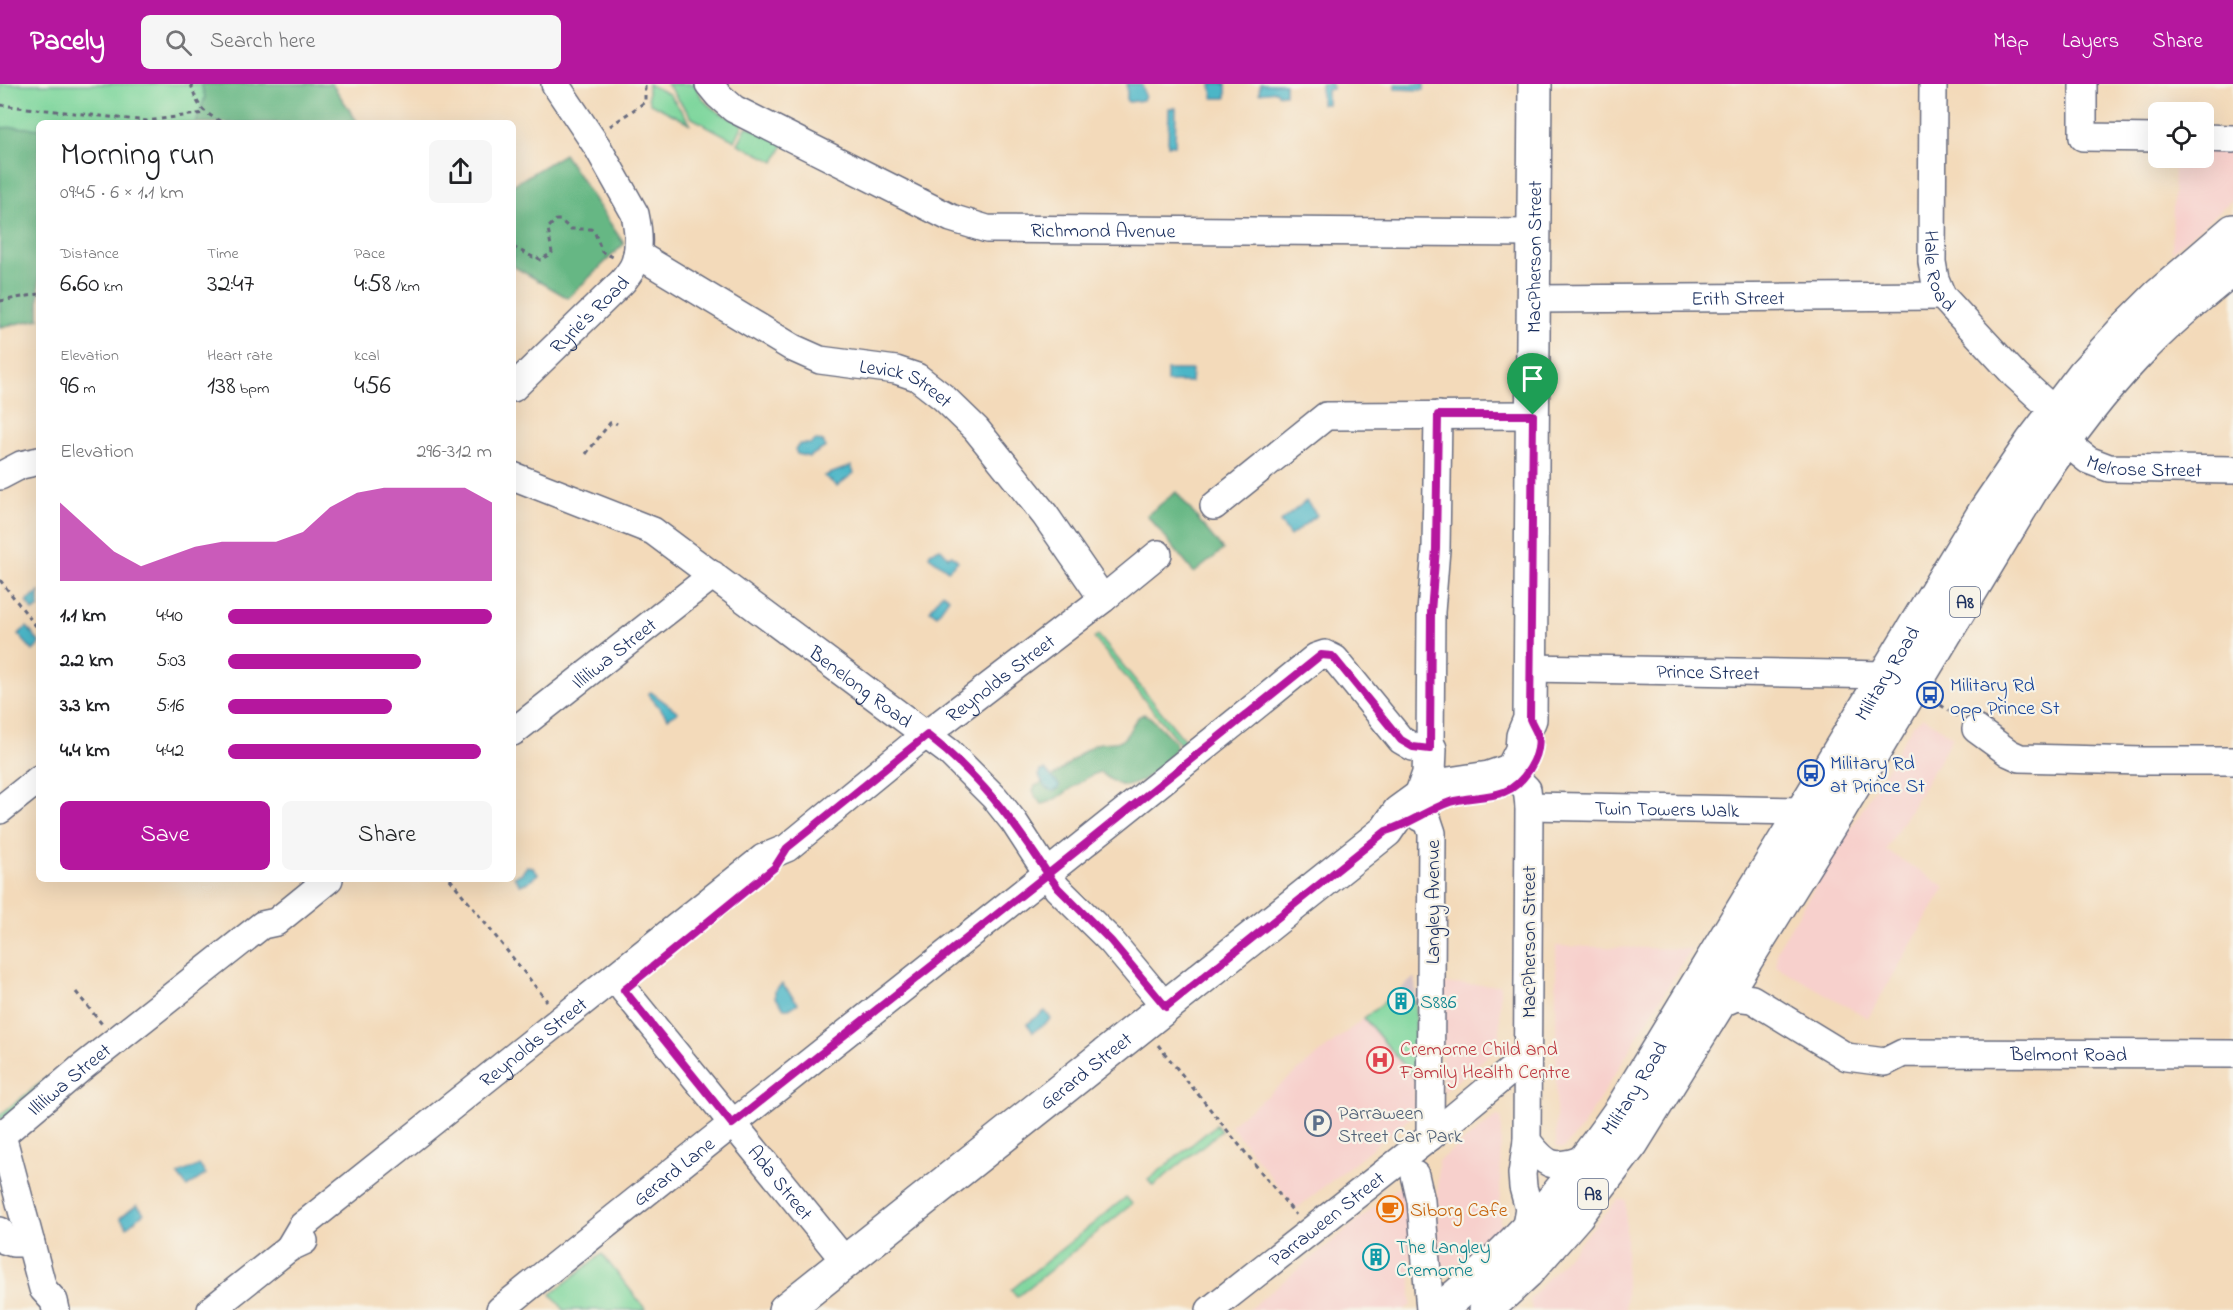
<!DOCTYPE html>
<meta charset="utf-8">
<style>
:root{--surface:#fff;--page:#f6f6f6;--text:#202124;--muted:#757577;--accent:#b5179e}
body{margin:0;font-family:"Indie Flower",sans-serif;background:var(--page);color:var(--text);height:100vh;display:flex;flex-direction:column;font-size:22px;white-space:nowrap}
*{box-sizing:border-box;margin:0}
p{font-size:20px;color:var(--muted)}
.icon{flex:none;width:33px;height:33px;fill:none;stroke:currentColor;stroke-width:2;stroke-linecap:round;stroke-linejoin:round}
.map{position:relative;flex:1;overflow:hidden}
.drawer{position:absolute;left:36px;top:36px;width:480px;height:762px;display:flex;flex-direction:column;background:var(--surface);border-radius:9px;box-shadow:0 6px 24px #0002}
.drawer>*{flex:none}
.controls{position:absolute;left:2148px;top:18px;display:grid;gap:12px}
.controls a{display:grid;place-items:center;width:66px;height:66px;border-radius:9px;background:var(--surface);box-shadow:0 6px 24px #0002;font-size:30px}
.pin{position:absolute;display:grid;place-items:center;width:51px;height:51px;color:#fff;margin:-62px -26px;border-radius:50% 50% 50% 0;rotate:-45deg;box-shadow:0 0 6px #0007}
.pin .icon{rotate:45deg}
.round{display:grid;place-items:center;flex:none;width:63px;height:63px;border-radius:9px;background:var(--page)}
.headline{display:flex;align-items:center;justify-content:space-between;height:102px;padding:0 24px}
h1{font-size:33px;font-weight:600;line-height:45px}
.metrics{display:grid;grid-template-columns:repeat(3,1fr);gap:9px;height:102px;padding:6px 24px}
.metrics div{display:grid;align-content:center}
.metrics b{font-size:26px;font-weight:600}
.metrics small{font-size:16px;font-weight:400}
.metrics p{font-size:16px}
.chart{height:168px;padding:12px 24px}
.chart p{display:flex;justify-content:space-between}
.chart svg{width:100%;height:108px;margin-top:6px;fill:var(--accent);opacity:.7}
.action{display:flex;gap:12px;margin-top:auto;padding:12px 24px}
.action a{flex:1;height:69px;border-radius:9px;background:var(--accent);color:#fff;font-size:24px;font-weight:600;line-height:69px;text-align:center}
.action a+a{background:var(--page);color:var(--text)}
ul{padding:0 24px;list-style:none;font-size:20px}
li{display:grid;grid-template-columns:96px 72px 1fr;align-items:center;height:45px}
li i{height:15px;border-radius:8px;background:var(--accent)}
header{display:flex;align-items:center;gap:36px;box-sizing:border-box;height:84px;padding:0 30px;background:var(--accent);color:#fff}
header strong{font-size:28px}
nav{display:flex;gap:33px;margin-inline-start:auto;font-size:21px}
.search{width:420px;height:54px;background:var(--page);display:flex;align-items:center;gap:15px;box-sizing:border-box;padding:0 21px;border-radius:9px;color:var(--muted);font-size:22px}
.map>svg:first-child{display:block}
</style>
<header>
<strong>Pacely</strong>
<div class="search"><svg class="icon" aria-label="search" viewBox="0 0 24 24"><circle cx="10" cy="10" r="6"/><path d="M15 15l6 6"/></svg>Search here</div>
<nav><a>Map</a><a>Layers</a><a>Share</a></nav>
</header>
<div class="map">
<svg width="2233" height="1226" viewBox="0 0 2233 1226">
<rect width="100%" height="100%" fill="#f7f3e8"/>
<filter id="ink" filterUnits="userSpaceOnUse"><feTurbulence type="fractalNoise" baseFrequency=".0167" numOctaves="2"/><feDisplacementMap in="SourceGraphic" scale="12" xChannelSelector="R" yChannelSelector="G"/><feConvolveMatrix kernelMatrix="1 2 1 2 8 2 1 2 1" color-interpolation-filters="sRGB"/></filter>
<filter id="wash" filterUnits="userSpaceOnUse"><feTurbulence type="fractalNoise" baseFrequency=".008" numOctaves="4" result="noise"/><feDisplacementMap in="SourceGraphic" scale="24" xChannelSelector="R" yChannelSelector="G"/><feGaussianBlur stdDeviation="1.35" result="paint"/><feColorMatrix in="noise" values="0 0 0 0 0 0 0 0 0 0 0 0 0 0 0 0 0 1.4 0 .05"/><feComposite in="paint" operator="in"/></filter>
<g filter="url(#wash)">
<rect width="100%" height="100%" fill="#f3daba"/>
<path fill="#f7d0cc" d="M2204 66H2233V115L2172 168 2174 74H2204Z
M1924 633 1953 653 1886 766 1945 803 1868 934 1776 882 1777 866 1913 641Z
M1556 862 1691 865 1582 1044 1563 1065 1556 1063Z
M1443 900 1500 901V962L1442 1009Z
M1364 934 1415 995 1414 1031 1296 1125 1230 1041Z
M1497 1032 1501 1033 1500 1144 1438 1197V1077Z
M1400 1102 1411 1114V1221L1404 1226H1248Z
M1617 1116H1626V1226H1532L1530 1216 1535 1209Z"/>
<path fill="#d2bec3" d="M1415 893 1416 916 1399 929 1388 915Z"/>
<path fill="#7dd69c" stroke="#4c827d" stroke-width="1.5" d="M0 0H332L358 39H39V235L0 243Z
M648 0 669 10 691 40 650 19 648 14Z
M667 0H695C704 25 721 29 743 40L735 57 692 34Z
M747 42 784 60 775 78 738 60Z
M1098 551 1191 664 1186 667 1094 554Z
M1388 915 1399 929 1416 916 1415 995 1364 934Z
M48 993 51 997 0 1037V1031Z
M1216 1041 1221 1047 1153 1102 1148 1096Z
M1126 1113 1132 1120 1017 1213 1011 1206Z
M602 1170 646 1226H564L551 1210Z"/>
<path fill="#66b784" stroke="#407371" stroke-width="1.5" d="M201 0H332L358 39H196L205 13Z
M16 43 39 45V235L0 243V44Z
M564 70 624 160 568 214 513 182V101Z
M1176 408 1223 466 1194 489 1147 431Z
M1144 630 1150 633 1175 658 1176 663C1169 677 1141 702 1125 702 1115 701 1107 693 1100 688 1079 694 1063 716 1042 720L1036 714 1033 706 1035 702C1057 694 1072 674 1092 662 1102 655 1115 662 1123 655 1132 648 1132 634 1144 630Z"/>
<path fill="#4bb6c7" stroke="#337292" stroke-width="1.5" d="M1127 0H1142L1145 12 1143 16 1129 18 1127 17Z
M1211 0H1226V14H1213Z
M1260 0H1285V10H1279L1276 7 1259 9Z
M1321 0H1332V5L1327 6V20H1321Z
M1395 0H1424V6L1395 5Z
M1169 24H1176L1175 61H1168Z
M1167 286H1192L1191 298H1167Z
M816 356 823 358 826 363 809 373 797 370 795 365 800 360H810Z
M851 382 854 389 837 402 824 392Z
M1306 417 1317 431 1290 452 1280 438Z
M940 464 948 473 952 471 958 477 948 486 929 472 930 469Z
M39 508V523L33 527 26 518Z
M942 509 949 514 937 531 930 526Z
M27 543 39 558V561L33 567 18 550Z
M651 608 678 628 668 634 648 610Z
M1045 686 1059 701V704L1054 707C1047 707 1040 697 1039 690L1040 687Z
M527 782 532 783 538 790 528 798 520 801 514 793 522 789Z
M782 900 798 919 791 924H784L775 913V906Z
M1045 927 1051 935 1033 948 1027 940Z
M199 1081 206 1090 187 1103 178 1091C185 1085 192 1086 199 1081Z
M137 1121 144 1129 127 1143 120 1134Z"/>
</g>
<g filter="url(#ink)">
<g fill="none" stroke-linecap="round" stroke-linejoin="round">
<defs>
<g id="minor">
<path id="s1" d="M709 0 718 11 734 25 951 134 987 145 1534 149"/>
<path id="s2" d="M1933 0 1932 178 1935 195 1942 212 2016 292 2054 327"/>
<path d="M2083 0V53L2158 54"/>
<path d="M2204 54 2233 55"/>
<path id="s3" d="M637 170 793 264 820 276 896 286 917 293 944 314 976 345 1045 431 1103 515"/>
<path id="s4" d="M1534 215 1942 212"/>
<path id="s5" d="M513 304 622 198C627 192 633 185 635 178 640 164 638 144 635 130L598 64 555 0"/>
<path id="s6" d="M2064 357 2088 376 2109 384 2233 386"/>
<path d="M0 392 21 381 39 377"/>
<path id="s7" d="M513 392 653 447 949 668 995 714 1014 738 1057 804 1111 857 1166 923"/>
<path d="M1214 422 1326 332 1533 331"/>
<path id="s8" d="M1531 584 1886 591"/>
<path d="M1976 645 2009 669 2020 674 2143 677H2233"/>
<path id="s9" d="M513 648 713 491"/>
<path d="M1520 698 1527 705 1529 722 1527 1057 1522 1090 1523 1103 1529 1125 1525 1147"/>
<path id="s10" d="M1529 722 1803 727"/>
<path d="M0 726 39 695"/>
<path d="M1420 733 1428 737 1432 749 1430 1053"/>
<path id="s11" d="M624 906 845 1177"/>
<path id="s12" d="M1720 920 1736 913 1752 915 1847 973 1885 978 1903 969 2233 970"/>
<path d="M1527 1057C1547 1082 1553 1086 1584 1075"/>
<path d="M1415 1091 1421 1117 1430 1226"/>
<path d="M0 1147 4 1156 13 1159H31"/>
<path id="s13" d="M289 1164 302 1142 763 774 787 764 915 659 1103 515 1158 470"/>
<path id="s14" d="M56 1226 54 1217 43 1205 2 1051 80 985 262 841 276 838 329 795"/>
<path d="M211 1226 289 1164 304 1157"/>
<path id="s15" d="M500 1226C771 1007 1046 793 1316 573L1325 570 1335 575 1401 656 1413 663 1430 665 1431 528 1436 465 1438 331"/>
<path id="s16" d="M1210 1226 1430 1053 1527 973"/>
</g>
<g id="major">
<path d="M1421 712 1429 690 1430 665"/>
<path id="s17" d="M785 1226 1386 747 1399 728 1421 712 1449 700 1489 694 1512 686 1522 666 1523 652 1530 635 1535 0"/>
</g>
<g id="highway">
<path id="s18" d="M1440 1226C1469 1201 1498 1176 1524 1148 1558 1113 1593 1066 1621 1026L1985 427 2032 358 2084 290 2123 247 2159 211 2233 147"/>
<path d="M1486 1226 1527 1188 1577 1131 1632 1059 1836 731 2035 400C2065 356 2097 312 2134 273 2164 240 2199 212 2233 184"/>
</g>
</defs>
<use href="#minor" stroke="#676b7e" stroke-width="30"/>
<use href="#major" stroke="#676b7e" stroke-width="36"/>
<use href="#highway" stroke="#676b7e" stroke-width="36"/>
<path stroke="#676b7e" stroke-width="3" stroke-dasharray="4.5 4.5" stroke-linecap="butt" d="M191 0C198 24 202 27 223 39
M0 21 147 37 204 29
M610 42 645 18V0
M513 163 533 173 536 172 540 176 552 169 548 144 556 136H560L571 145H591L595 149 602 168 613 173
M0 217 39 210
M586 370 610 339 614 338 617 340
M0 496 39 546
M1933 616 1957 632
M450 795 547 917
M76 908 102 940
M1158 961 1296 1131"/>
<use href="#minor" stroke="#fff" stroke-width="27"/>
<use href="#major" stroke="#fff" stroke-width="33"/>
<use href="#highway" stroke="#fff" stroke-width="33"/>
</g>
</g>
<g fill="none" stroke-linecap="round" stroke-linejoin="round" filter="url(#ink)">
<defs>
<path id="route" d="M1533 331H1438L1436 465 1431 528 1430 665 1413 663 1401 656 1335 575 1332 572 1321 571 1048 790C1012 735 980 692 927 651L787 764 775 783 624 906 732 1040 1048 790 1058 804 1111 857 1166 923 1386 747C1410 740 1427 726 1450 718 1467 713 1487 714 1504 708 1523 701 1542 672 1538 652 1536 646 1532 640 1530 635L1533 331"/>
</defs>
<use href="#route" stroke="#fff" stroke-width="12"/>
<use href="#route" stroke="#b5179e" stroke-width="8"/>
</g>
<defs>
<symbol id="bus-ring" viewBox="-11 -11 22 22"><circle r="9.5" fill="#f7f3e8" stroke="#1a4fb4" stroke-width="1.5"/><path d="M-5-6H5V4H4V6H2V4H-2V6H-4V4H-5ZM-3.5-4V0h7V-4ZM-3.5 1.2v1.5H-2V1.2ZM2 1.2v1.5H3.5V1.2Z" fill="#1a4fb4"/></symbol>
<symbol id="building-ring" viewBox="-11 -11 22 22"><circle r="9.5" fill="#f7f3e8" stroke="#0f9aa8" stroke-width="1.5"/><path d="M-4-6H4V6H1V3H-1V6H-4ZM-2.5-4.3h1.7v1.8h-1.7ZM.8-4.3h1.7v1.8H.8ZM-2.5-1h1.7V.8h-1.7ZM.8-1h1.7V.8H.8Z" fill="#0f9aa8"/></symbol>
<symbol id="hospital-ring" viewBox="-11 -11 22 22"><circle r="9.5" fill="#f7f3e8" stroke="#e0444e" stroke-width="1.5"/><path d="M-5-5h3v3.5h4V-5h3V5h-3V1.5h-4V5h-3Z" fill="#e0444e"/></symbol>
<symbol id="parking-ring" viewBox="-11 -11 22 22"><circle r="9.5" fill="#f7f3e8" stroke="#5c6f8a" stroke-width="1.5"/><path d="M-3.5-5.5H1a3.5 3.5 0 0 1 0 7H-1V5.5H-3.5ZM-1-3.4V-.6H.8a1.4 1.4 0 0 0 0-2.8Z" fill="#5c6f8a"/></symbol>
<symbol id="cafe-ring" viewBox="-11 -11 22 22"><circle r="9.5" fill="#f7f3e8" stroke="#e8710a" stroke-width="1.5"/><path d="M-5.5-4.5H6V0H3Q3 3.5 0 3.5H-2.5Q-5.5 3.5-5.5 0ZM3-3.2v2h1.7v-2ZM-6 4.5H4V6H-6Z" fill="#e8710a"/></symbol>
</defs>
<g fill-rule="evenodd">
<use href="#bus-ring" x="1915" y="596" width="30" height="30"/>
<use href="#bus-ring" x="1796" y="674" width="30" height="30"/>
<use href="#building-ring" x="1386" y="902" width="30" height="30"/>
<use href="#hospital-ring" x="1365" y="961" width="30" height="30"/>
<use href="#parking-ring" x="1303" y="1024" width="30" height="30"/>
<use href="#cafe-ring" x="1375" y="1110" width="30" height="30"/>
<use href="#building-ring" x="1361" y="1158" width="30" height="30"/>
</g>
<g text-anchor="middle" stroke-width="4.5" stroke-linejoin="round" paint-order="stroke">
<g fill="#f7f3e8" stroke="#5d6a87" stroke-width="1.5">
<rect x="1950" y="503" width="30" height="30" rx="4.5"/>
<rect x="1578" y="1095" width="30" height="30" rx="4.5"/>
</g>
<g font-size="18" font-weight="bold" fill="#1b2f5e">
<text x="1965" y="524">A8</text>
<text x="1593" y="1116">A8</text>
</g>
<g font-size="20" fill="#1b2f5e" stroke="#f7f3e8">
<text dy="7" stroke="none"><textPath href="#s1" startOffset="432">Richmond Avenue</textPath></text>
<text dy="7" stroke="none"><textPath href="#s17" startOffset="1431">MacPherson Street</textPath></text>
<text dy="7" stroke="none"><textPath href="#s2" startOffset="188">Hale Road</textPath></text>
<text dy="7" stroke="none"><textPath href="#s4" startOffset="204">Erith Street</textPath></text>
<text dy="7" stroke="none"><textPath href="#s5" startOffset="106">Ryrie's Road</textPath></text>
<text dy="7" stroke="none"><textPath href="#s3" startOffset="302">Levick Street</textPath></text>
<text dy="7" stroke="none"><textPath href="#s6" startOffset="88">Melrose Street</textPath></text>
<text dy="7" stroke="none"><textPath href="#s9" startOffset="128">Illiliwa Street</textPath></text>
<text dy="7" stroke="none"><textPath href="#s8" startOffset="177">Prince Street</textPath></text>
<text dy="7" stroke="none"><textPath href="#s18" startOffset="782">Military Road</textPath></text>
<text dy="7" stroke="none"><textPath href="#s13" startOffset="914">Reynolds Street</textPath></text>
<text dy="7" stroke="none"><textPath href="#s7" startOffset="410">Benelong Road</textPath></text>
<text dy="7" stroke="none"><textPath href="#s10" startOffset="138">Twin Towers Walk</textPath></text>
<text transform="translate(1432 818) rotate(-90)" y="7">Langley Avenue</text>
<text transform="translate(1528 858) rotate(-90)" y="7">MacPherson Street</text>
<text dy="7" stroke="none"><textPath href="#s13" startOffset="321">Reynolds Street</textPath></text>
<text dy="7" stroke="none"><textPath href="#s12" startOffset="369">Belmont Road</textPath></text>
<text dy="7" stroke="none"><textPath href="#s17" startOffset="384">Gerard Street</textPath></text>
<text dy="7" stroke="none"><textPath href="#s14" startOffset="272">Illiliwa Street</textPath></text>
<text dy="7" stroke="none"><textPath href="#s18" startOffset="296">Military Road</textPath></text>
<text dy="7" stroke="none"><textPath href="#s15" startOffset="222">Gerard Lane</textPath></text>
<text dy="7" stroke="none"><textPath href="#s11" startOffset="248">Ada Street</textPath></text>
<text dy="7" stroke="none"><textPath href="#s16" startOffset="148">Parraween Street</textPath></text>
</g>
<g font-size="20" fill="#164399" stroke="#f7f3e8" text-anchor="start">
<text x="1950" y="607">Military Rd<tspan x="1950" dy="23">opp Prince St</tspan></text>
<text x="1830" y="685">Military Rd<tspan x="1830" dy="23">at Prince St</tspan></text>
</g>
<g font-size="20" fill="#0d838f" stroke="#f7f3e8" text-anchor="start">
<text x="1420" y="924">S886</text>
<text x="1396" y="1169">The Langley<tspan x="1396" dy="23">Cremorne</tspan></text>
</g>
<g font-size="20" fill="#be3a42" stroke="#f7f3e8" text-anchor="start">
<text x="1400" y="971">Cremorne Child and<tspan x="1400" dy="23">Family Health Centre</tspan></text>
</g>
<g font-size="20" fill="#4e5e75" stroke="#f7f3e8" text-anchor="start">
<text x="1338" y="1035">Parraween<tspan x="1338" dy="23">Street Car Park</tspan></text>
</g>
<g font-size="20" fill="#c56008" stroke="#f7f3e8" text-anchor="start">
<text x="1410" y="1132">Siborg Cafe</text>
</g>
</g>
</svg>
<div class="controls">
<a><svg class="icon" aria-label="locate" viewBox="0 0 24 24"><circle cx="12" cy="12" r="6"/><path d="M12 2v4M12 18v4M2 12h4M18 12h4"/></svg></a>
</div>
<div class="pin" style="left:1533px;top:331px;background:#1e9e55"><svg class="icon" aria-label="arrive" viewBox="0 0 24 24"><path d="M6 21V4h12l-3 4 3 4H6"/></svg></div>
<section class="drawer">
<div class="headline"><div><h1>Morning run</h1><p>09:45 · 6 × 1.1 km</p></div><a class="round"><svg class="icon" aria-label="share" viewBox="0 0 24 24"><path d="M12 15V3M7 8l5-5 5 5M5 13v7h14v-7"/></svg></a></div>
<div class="metrics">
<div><p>Distance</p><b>6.60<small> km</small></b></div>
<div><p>Time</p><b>32:47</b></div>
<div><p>Pace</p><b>4:58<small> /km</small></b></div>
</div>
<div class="metrics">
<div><p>Elevation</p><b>96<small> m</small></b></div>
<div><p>Heart rate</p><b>138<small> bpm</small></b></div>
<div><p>kcal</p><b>456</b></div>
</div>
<div class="chart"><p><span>Elevation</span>296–312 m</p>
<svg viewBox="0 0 160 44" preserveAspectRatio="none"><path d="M0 44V12L10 22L20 32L30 38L40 34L50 30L60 28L70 28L80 28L90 24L100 14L110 8L120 6L130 6L140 6L150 6L160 12V44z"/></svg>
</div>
<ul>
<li><b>1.1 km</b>4:40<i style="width:100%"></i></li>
<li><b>2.2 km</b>5:03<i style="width:73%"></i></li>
<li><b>3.3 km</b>5:16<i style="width:62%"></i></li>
<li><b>4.4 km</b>4:42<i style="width:96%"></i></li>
</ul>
<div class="action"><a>Save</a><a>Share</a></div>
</section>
</div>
